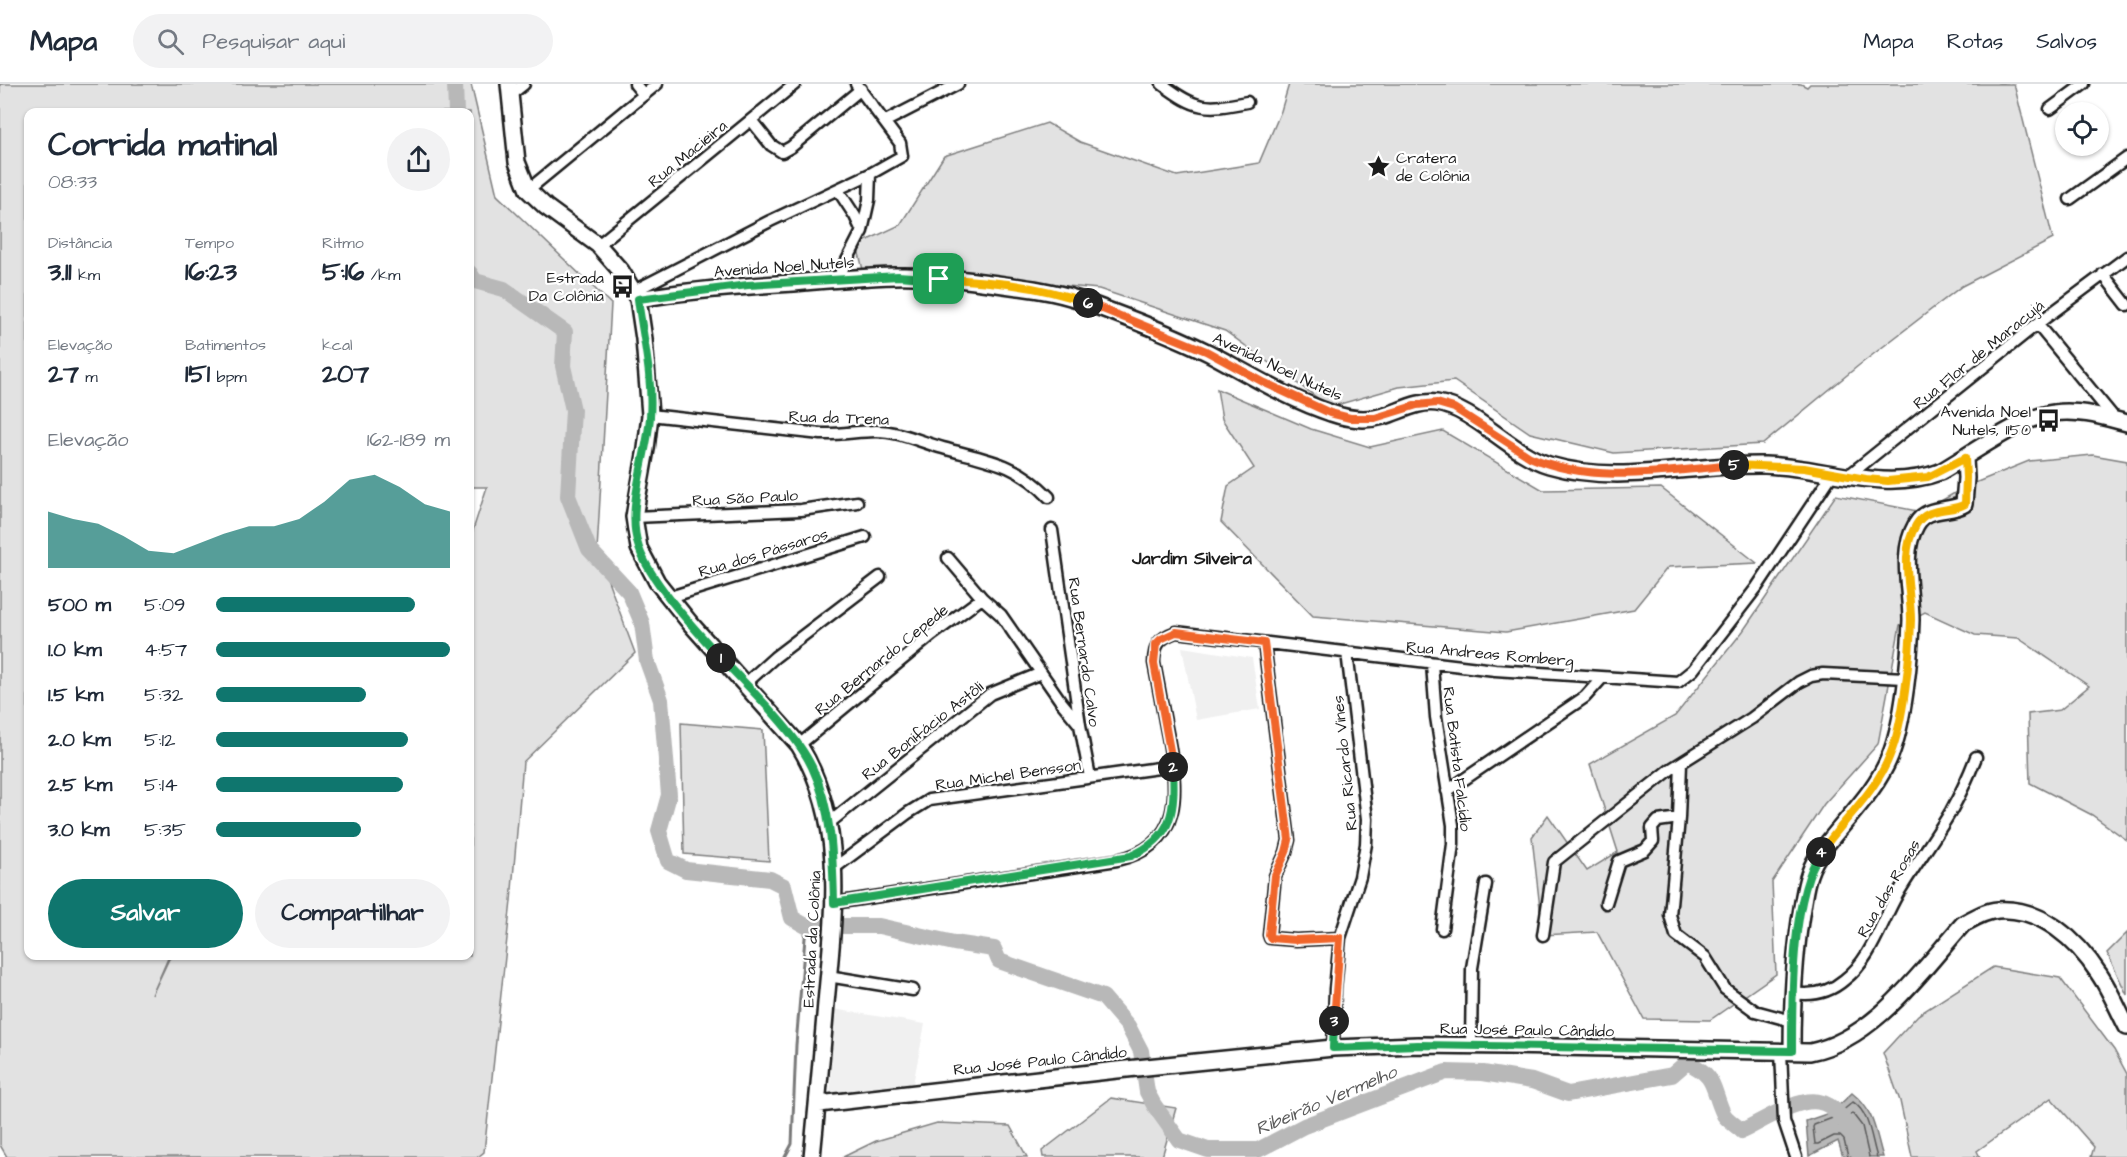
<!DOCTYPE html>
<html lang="pt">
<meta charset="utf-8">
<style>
:root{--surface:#fff;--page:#f2f2f3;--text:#1f2937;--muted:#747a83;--line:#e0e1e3;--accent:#0f766e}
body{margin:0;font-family:"Architects Daughter",sans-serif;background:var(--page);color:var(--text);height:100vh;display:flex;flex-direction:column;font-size:22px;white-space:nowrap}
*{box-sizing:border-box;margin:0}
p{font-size:20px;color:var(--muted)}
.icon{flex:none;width:33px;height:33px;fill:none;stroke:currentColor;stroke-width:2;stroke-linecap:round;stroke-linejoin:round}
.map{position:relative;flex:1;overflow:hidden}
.details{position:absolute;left:24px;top:24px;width:450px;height:852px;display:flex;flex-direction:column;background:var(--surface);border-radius:12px;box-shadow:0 2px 4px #0004}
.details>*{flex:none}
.controls{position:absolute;left:2055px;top:18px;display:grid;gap:12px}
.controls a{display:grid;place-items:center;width:54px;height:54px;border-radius:50%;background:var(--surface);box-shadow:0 2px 4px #0004;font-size:30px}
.pin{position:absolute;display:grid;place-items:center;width:51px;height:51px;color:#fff;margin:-26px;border-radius:12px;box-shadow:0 3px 9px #0006}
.km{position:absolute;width:30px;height:30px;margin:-15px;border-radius:50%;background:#222;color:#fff;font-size:16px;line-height:30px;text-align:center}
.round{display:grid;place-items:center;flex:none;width:63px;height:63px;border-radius:32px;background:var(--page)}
.summary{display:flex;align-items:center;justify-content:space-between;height:102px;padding:0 24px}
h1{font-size:33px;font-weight:700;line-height:45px}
.figures{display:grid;grid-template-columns:repeat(3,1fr);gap:9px;height:102px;padding:6px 24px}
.figures div{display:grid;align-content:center}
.figures b{font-size:26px;font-weight:700}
.figures small{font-size:16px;font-weight:400}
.figures p{font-size:16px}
.chart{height:168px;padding:12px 24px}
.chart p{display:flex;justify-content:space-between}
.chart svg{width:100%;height:108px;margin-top:6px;fill:var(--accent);opacity:.7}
.button{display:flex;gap:12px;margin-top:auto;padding:12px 24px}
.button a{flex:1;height:69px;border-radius:36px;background:var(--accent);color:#fff;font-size:24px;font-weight:700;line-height:69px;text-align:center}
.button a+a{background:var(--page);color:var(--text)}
ul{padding:0 24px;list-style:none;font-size:20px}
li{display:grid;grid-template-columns:96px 72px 1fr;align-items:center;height:45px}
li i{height:15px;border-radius:8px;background:var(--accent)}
header{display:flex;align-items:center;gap:36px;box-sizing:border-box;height:84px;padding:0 30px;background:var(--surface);border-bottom:2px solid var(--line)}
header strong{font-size:28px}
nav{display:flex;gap:33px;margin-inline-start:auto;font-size:21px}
.search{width:420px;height:54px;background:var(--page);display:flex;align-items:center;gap:15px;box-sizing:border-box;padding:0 21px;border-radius:33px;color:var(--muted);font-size:22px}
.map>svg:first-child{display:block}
</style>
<header>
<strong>Mapa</strong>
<div class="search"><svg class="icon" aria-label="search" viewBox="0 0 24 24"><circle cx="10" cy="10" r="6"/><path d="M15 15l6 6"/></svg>Pesquisar aqui</div>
<nav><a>Mapa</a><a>Rotas</a><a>Salvos</a></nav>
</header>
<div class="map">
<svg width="2127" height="1073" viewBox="0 0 2127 1073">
<rect width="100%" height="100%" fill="#fff"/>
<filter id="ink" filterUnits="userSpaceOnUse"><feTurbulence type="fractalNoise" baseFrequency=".0167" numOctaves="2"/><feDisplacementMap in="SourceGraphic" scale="12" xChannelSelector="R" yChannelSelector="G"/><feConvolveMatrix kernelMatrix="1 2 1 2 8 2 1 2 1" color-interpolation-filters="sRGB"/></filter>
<g filter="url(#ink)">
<path fill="#f0f0f0" d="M1182 563 1252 574 1260 625 1196 636Z
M833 925 925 940 912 1005 830 1013Z"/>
<path fill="#e2e2e2" stroke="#7f7f7f" stroke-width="1.5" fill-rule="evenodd" d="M0 0H471L497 111 611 220 597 467 635 569 523 678 511 817 484 1068 478 1073H7L0 1061ZM28 28H470V403H487L470 455V872H173L169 875 152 911 169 872H28Z
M1289 0H1801L1807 3 1810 0H2014L2053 155 1962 202 1858 282 1763 360 1614 369 1530 349 1454 297 1399 303 1330 323 1225 247 1099 205 1024 198 864 190 857 161 900 141 944 72 1047 39 1080 58 1177 92 1259 79 1281 27Z
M1217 305 1311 345 1370 363 1443 347 1543 406 1661 404 1757 479 1668 483 1634 525 1506 548 1313 532 1221 438 1228 402 1254 384 1222 335Z
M2093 371 2127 377V756L2092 731 2030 699 2028 630 2060 626 2089 602 2018 554 1975 551 1925 528 1900 541 1878 660 1824 720 1772 798 1776 890 1710 936 1644 935 1597 848 1543 851 1532 753 1548 731 1587 787 1618 768 1590 680 1675 632 1743 547 1836 411 1922 428 1965 403 2029 377Z
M681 639 763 646 769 777 684 770Z
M2127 849V911L2107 869Z
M1993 883 2060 894 2114 966 2127 990V1073H2091L2094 1063 2051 1014 1977 1067 1980 1073H1912L1900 1017 1883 969 1918 931Z
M1111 1014 1176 1024 1162 1073H1043L1042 1067Z
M937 1039 1010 1042 1027 1073H843L876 1057Z"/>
<path fill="#b8b8b8" stroke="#7a7a7a" stroke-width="1.5" d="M1852 1009C1875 1027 1875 1047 1883 1073H1843L1838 1057 1809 1072 1806 1037 1832 1028Z"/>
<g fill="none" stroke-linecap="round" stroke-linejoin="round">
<path stroke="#5a5a5a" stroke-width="1.5" d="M1848 1073 1844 1056 1840 1052H1834L1818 1060H1815L1813 1043 1814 1041 1835 1033 1853 1018C1870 1029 1871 1055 1877 1073
M1856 1073 1850 1051 1839 1042 1852 1029 1862 1042 1869 1073"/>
<path stroke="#7a7a7a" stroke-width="3" d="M785 1073 792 1060 796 961 806 842"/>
<path stroke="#b8b8b8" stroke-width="16" d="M455 0 456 28
M470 189 475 197 504 205 565 248 563 282 573 326 568 412 589 465 629 508 642 539 647 577 661 616 669 711 659 747 668 777 686 786 770 795 784 802 792 834 806 842H879L954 859 994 865 999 877 1103 913 1128 942 1141 967 1147 1008 1154 1021 1179 1056 1208 1066H1258L1304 1042 1446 988 1483 989 1532 997 1568 1010 1672 991 1687 978C1718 993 1711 1004 1724 1031 1728 1037 1737 1042 1742 1047 1803 1015 1833 991 1860 1073"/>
<defs>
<path id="street" d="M635 0 644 11
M1162 0C1197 26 1205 26 1247 18
M510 11 524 0
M2050 25 2084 0
M751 36 771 61 782 68 791 63 861 5
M886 37 958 0
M528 106 657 0
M838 106 855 132 862 147
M2070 115 2127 74
M598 161 795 0
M2103 190 2127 221
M837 196 862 147 869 116 870 90
M634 207 770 137 870 90 902 72 900 59 856 0
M2037 240 2115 335
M650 331 821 350C840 351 858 347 876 347 899 347 921 358 943 364 986 376 1016 378 1049 413
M1848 392 2037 240 2127 173
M634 433 801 426 857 418
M1052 446 1080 641 1090 693
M948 474 982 514 1001 531 1062 619 1080 641
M670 513 865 453
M1264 559 1289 756 1286 768 1275 792 1269 851 1270 854 1296 856 1340 854
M1432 580 1436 633 1453 741V760L1442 845
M745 600 775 573 880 493
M799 661 932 551 982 514
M1447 707 1585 613 1602 594
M1679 734 1681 679
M829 739 990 610 1041 589
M833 785 908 729 929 716 1173 682
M834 819 1117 776C1184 761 1178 708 1168 653 1163 628 1159 604 1154 579 1154 561 1159 554 1176 548L1495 586 1678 598 1693 586 1757 503 1833 389
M1606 819 1619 777 1645 766 1653 757 1652 744 1658 737 1679 734 1670 831 1676 851 1705 873 1725 905 1755 927 1792 937
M1543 851 1554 778 1671 685 1752 634 1799 598 1811 592 1823 590 1905 594
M828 892 913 906
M1793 909C1812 912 1829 909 1844 896 1871 876 1881 839 1897 811 1914 782 1934 756 1951 727 1961 709 1969 691 1976 673
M1471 962 1472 884 1486 800
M1333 964 1335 905 1340 854 1360 793 1366 760 1367 735 1347 568
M1781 967 1784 1037 1796 1073"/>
<path id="secondary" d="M509 0 517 78 528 106 546 123 598 161 621 187 638 215 644 255 650 331 646 365 634 433 639 464 657 498 690 539 799 661C847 739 834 831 826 919 822 970 817 1022 812 1073
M638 215C690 206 742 202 794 199 827 196 862 193 895 192 931 191 968 196 1004 201 1028 204 1053 207 1077 215 1121 231 1167 248 1209 269 1249 290 1288 315 1331 329 1348 335 1367 337 1384 332 1401 327 1419 316 1437 319 1476 325 1509 369 1549 381 1620 402 1693 379 1765 381 1823 383 1884 409 1940 388 1970 371 2021 333 2054 329 2078 325 2104 333 2127 339
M1792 967C1792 919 1794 872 1802 824 1805 805 1807 789 1818 772 1841 739 1875 710 1890 672 1904 638 1910 572 1911 536 1911 505 1900 469 1916 441 1927 421 1950 429 1964 420L1966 394 1965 374
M819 1020 1117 986 1333 964 1418 961 1506 962 1810 968C1875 955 1921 887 1963 840 1974 834 1985 827 1998 826 2041 823 2077 856 2099 890 2110 906 2118 926 2127 943"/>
</defs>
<use href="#street" stroke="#1c1c1c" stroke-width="15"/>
<use href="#secondary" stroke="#1c1c1c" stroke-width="20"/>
<use href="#street" stroke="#fff" stroke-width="10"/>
<use href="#secondary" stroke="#fff" stroke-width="15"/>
</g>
</g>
<g fill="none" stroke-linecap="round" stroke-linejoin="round" filter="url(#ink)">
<defs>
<path id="split-1" d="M721 574C696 546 651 499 639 464 625 424 647 375 650 333 653 294 643 254 638 215L748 201 898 192 939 195"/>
<path id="split-2" d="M721 574C749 604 795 647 812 683 832 725 833 773 834 819L1131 772C1174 753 1175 726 1173 683"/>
<path id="split-3" d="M1173 683 1154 579 1156 560 1161 555 1176 548 1264 559 1289 756 1286 768 1275 792 1269 851 1270 854 1296 856 1340 854 1334 937"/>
<path id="split-4" d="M1334 937 1333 964 1418 961 1792 967C1792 915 1791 811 1821 768"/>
<path id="split-5" d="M1734 381 1804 384 1866 395 1888 397 1928 393 1965 374 1966 394 1965 420C1950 429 1928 421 1916 441 1899 469 1911 505 1911 536 1910 572 1904 638 1890 671 1876 708 1843 736 1821 768"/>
<path id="split-6" d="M1088 219 1206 267 1265 299 1330 329 1350 334H1375L1417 321 1437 319 1454 324 1530 373C1594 401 1666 387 1734 381"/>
<path id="split-7" d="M939 195C988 196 1041 202 1088 219"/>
</defs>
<use href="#split-1" stroke="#fff" stroke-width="12"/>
<use href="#split-2" stroke="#fff" stroke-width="12"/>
<use href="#split-3" stroke="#fff" stroke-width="12"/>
<use href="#split-4" stroke="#fff" stroke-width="12"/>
<use href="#split-5" stroke="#fff" stroke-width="12"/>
<use href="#split-6" stroke="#fff" stroke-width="12"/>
<use href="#split-7" stroke="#fff" stroke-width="12"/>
<use href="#split-1" stroke="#22a559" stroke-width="8"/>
<use href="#split-2" stroke="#22a559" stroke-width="8"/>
<use href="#split-3" stroke="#f0652b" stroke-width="8"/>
<use href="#split-4" stroke="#22a559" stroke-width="8"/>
<use href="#split-5" stroke="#f5b400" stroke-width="8"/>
<use href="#split-6" stroke="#f0652b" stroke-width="8"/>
<use href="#split-7" stroke="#f5b400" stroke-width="8"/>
</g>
<defs>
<symbol id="sight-bare" viewBox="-9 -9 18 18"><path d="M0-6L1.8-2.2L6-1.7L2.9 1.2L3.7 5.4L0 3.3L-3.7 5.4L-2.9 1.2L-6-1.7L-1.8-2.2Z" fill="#1c1c1c" stroke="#fff" stroke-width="2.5" paint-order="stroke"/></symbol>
<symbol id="bus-bare" viewBox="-9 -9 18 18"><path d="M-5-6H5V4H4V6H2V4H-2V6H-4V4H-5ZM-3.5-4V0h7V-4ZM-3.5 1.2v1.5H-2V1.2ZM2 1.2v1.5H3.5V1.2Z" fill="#1c1c1c" stroke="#fff" stroke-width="2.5" paint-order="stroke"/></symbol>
</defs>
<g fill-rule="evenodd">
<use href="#sight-bare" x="1362" y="66" width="33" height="33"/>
<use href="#bus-bare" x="606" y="186" width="33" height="33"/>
<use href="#bus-bare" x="2032" y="320" width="33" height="33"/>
</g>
<g text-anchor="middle" stroke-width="4.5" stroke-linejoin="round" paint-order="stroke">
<g font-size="16" fill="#1c1c1c" stroke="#fff">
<text transform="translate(687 69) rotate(-39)" y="6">Rua Macieira</text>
<text transform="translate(784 182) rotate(-4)" y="6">Avenida Noel Nutels</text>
<text transform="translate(1978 270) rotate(-39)" y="6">Rua Flor de Maracujá</text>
<text transform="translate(1278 282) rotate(25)" y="6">Avenida Noel Nutels</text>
<text transform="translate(839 333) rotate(2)" y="6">Rua da Trena</text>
<text transform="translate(745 413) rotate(-3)" y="6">Rua São Paulo</text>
<text transform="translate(763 468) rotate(-17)" y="6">Rua dos Pássaros</text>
<text transform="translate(1085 568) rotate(82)" y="6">Rua Bernardo Calvo</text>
<text transform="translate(1490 569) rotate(5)" y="6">Rua Andreas Romberg</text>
<text transform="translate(881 575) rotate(-39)" y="6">Rua Bernardo Cepede</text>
<text transform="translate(922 646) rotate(-38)" y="6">Rua Bonifácio Astôli</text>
<text transform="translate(1458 675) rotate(83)" y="6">Rua Batista Falcídio</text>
<text transform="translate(1344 679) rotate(-96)" y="6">Rua Ricardo Vines</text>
<text transform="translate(1008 690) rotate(-8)" y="6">Rua Michel Bensson</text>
<text transform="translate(1888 804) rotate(-60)" y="6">Rua das Rosas</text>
<text transform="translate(811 855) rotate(-87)" y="6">Estrada da Colônia</text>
<text transform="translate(1527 945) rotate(1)" y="6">Rua José Paulo Cândido</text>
<text transform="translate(1040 976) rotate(-6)" y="6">Rua José Paulo Cândido</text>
</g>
<g font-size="16" fill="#1c1c1c" stroke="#fff" text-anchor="end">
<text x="1396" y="79" text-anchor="start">Cratera<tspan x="1396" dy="18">de Colônia</tspan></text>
<text x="604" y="199">Estrada<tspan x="604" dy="18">Da Colônia</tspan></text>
<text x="2031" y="333">Avenida Noel<tspan x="2031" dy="18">Nutels, 1150</tspan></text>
</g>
<g font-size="18" font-weight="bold" fill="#1c1c1c" stroke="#fff">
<text x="1192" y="480">Jardim Silveira</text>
</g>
<g font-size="18" font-style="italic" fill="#5a5a5a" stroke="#fff">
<text transform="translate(1326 1016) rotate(-23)" y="6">Ribeirão Vermelho</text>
</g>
</g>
</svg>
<div class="controls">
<a><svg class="icon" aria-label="locate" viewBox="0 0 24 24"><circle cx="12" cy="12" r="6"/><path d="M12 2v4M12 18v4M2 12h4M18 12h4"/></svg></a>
</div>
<div class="pin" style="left:939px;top:195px;background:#1e9e55"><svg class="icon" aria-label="arrive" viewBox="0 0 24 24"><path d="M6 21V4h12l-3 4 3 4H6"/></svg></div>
<b class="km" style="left:721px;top:574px">1</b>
<b class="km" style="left:1173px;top:683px">2</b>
<b class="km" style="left:1334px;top:937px">3</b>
<b class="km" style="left:1821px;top:768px">4</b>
<b class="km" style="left:1734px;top:381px">5</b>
<b class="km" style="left:1088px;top:219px">6</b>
<section class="details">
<div class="summary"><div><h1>Corrida matinal</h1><p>08:33</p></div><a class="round"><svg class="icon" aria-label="share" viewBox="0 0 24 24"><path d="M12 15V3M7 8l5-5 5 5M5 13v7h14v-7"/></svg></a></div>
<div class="figures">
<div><p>Distância</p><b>3.11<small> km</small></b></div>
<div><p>Tempo</p><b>16:23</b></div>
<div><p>Ritmo</p><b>5:16<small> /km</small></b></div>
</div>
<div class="figures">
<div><p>Elevação</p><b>27<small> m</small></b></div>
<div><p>Batimentos</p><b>151<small> bpm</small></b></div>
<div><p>kcal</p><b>207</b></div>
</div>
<div class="chart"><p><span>Elevação</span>162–189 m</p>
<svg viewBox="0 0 160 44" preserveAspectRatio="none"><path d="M0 44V21L10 24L20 26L30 31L40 37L50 38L60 34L70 30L80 27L90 27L100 24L110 17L120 8L130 6L140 11L150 18L160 21V44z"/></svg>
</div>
<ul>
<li><b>500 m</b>5:09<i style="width:85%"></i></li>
<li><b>1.0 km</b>4:57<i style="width:100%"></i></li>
<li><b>1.5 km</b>5:32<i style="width:64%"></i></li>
<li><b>2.0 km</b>5:12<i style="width:82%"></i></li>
<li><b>2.5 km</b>5:14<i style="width:80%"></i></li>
<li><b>3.0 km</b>5:35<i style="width:62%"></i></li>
</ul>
<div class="button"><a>Salvar</a><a>Compartilhar</a></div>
</section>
</div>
